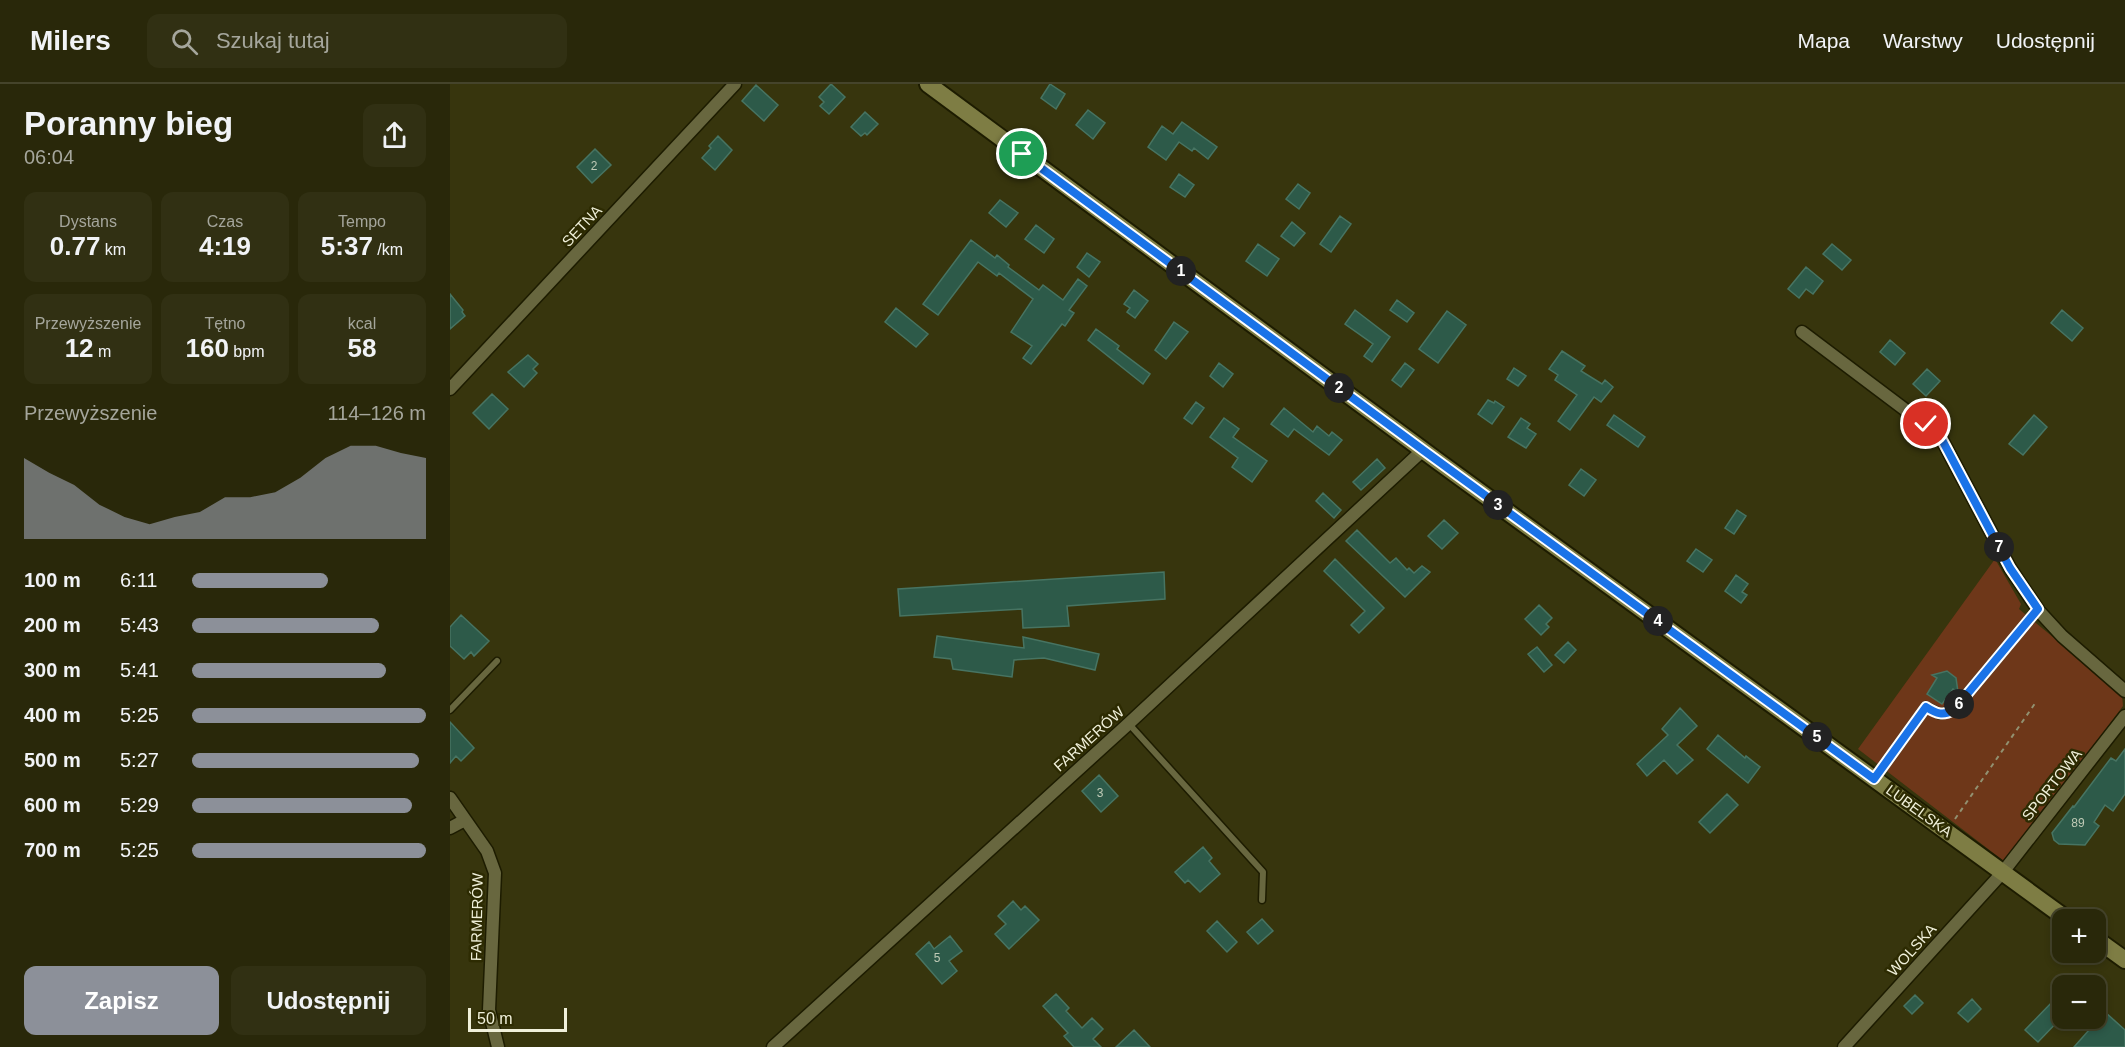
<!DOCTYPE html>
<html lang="pl">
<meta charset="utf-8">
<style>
:root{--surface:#29280a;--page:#313013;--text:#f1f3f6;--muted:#a5a69c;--line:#45442b;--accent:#8c9099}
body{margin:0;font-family:Arial,sans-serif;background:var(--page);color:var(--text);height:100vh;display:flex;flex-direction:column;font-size:22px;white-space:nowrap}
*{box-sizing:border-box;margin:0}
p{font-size:20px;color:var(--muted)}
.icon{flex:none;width:33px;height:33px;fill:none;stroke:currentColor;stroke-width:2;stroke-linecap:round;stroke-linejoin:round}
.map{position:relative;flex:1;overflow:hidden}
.details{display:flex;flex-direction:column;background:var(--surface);width:450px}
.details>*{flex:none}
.tools{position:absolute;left:1602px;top:825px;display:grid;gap:12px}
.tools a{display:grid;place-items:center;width:54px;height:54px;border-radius:12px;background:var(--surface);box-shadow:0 3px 9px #0003,0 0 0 2px var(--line);font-size:30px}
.scale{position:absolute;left:18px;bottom:15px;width:99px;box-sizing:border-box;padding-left:6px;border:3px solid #f0f0da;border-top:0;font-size:16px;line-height:21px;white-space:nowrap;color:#f0f0da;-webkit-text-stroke:4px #2d2b02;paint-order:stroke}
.pin{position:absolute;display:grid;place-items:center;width:51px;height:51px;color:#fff;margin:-26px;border:3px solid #fff;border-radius:50%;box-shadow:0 2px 6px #0007}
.km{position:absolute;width:30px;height:30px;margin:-15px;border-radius:50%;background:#222;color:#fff;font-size:16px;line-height:30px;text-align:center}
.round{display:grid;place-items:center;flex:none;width:63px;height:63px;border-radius:12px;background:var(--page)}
.head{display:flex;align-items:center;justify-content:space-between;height:102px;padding:0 24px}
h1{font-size:33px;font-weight:700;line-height:45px}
.metrics{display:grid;grid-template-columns:repeat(3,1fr);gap:9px;height:102px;padding:6px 24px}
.metrics div{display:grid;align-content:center;border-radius:12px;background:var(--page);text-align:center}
.metrics b{font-size:26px;font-weight:700}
.metrics small{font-size:16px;font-weight:400}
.metrics p{font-size:16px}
.chart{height:168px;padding:12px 24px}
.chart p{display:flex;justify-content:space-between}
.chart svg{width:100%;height:108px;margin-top:6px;fill:var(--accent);opacity:.7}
.action{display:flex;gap:12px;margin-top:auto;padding:12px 24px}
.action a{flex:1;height:69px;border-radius:12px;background:var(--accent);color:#fff;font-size:24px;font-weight:700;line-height:69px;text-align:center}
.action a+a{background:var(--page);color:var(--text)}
ul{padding:0 24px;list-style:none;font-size:20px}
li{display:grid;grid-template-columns:96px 72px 1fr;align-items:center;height:45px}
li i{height:15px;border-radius:8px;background:var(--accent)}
header{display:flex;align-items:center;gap:36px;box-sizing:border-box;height:84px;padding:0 30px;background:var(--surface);border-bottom:2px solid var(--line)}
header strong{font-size:28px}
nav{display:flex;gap:33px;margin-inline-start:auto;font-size:21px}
.search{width:420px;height:54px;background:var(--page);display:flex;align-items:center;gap:15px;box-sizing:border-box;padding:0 21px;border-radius:12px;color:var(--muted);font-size:22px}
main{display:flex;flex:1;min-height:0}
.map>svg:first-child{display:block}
</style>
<header>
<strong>Milers</strong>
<div class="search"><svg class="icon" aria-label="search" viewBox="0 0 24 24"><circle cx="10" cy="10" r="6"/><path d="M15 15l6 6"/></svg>Szukaj tutaj</div>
<nav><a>Mapa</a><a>Warstwy</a><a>Udostępnij</a></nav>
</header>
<main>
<section class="details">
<div class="head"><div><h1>Poranny bieg</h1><p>06:04</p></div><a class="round"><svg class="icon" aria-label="share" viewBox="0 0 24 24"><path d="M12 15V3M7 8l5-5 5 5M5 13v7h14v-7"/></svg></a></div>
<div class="metrics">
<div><p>Dystans</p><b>0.77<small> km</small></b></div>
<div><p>Czas</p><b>4:19</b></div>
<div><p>Tempo</p><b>5:37<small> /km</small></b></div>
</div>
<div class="metrics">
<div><p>Przewyższenie</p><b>12<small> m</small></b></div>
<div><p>Tętno</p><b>160<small> bpm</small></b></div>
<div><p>kcal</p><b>58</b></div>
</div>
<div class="chart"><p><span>Przewyższenie</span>114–126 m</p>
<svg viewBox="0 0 160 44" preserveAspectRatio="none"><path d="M0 44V11L10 17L20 22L30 30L40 35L50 38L60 35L70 33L80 27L90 27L100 25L110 19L120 11L130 6L140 6L150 9L160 11V44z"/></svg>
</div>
<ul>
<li><b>100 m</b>6:11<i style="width:58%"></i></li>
<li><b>200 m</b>5:43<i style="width:80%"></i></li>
<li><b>300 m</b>5:41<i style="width:83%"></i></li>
<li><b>400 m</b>5:25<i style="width:100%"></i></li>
<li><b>500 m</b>5:27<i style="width:97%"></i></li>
<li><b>600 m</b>5:29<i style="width:94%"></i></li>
<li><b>700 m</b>5:25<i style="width:100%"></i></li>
</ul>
<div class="action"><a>Zapisz</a><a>Udostępnij</a></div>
</section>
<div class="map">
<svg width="1675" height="963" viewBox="0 0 1675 963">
<rect width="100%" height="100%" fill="#37350d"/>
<path fill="#6e3719" d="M1545 475 1571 520 1569 525 1672 610 1673 622 1555 778 1408 665Z"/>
<path fill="#2d5a49" stroke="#477462" stroke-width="1.5" d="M381 0 395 13 379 30 370 22 374 18 369 13Z
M600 0 615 10 606 25 591 14Z
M306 1 328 21 314 37 292 17Z
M638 26 655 39 643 55 626 41Z
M415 28 428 40 417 51 415 49 411 52 401 43Z
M732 38 767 63 758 75 744 64 742 67 729 58 716 76 698 63 712 42 723 50Z
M268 52 282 66 265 86 252 74 261 64 259 62Z
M145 65 161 81 142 99 127 83Z
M729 90 744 101 735 113 720 103Z
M848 100 860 109 849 125 836 115Z
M550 116 568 129 556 143 539 129Z
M890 132 901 140 881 168 870 160Z
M842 138 855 149 844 162 831 152Z
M586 141 604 155 594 169 575 155Z
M521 156 545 174 547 171 559 181 558 183 589 206 593 201 613 216 628 195 637 202 619 226 624 229 615 242 612 240 581 280 573 274 582 262 561 248 583 215 549 189 547 192 528 178 488 231 473 220Z
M808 160 829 175 817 192 796 177Z
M1382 160 1401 176 1392 186 1373 170Z
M637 169 650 178 639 193 627 183Z
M1356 183 1373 197 1363 210 1356 205 1349 214 1338 205Z
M684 206 698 217 685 234 677 228 680 224 674 220Z
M0 210 13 226 12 228 15 232 0 245Z
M947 216 964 229 957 238 940 226Z
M446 224 478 250 466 263 435 238Z
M905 226 940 253 922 278 914 272 923 260 895 240Z
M1612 226 1633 244 1622 257 1601 239Z
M997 227 1016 241 988 279 969 265Z
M724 238 738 248 716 275 705 266Z
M646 245 669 262 667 265 700 290 693 300 638 256Z
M1440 256 1455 269 1445 281 1430 268Z
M1112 267 1135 282 1131 287 1152 300 1155 296 1163 303 1151 318 1144 313 1120 346 1108 337 1127 311 1105 296 1108 291 1099 285Z
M78 271 88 280 83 285 87 289 74 303 58 288Z
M769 279 783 290 773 303 760 292Z
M955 279 964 286 951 303 942 296Z
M1064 284 1076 292 1068 302 1057 295Z
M1477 285 1490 297 1476 312 1463 300Z
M42 310 58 325 39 345 23 329Z
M1038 316 1044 319 1045 317 1054 323 1042 340 1028 330Z
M746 318 754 324 742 340 734 334Z
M834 324 863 348 867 342 879 352 882 348 892 356 879 371 844 345 838 353 821 340Z
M1164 331 1195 353 1188 363 1157 341Z
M1584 331 1597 343 1573 371 1559 360Z
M774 334 789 345 783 353 817 377 802 398 782 383 788 374 760 353Z
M1071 334 1080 340 1077 344 1086 350 1076 364 1058 353Z
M927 375 935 384 911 406 903 398Z
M1131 385 1146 396 1134 412 1119 401Z
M873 409 891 426 884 434 866 417Z
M1287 426 1296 432 1284 450 1275 444Z
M994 436 1008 449 992 465 978 452Z
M907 446 940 479 946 474 957 486 959 484 964 489 972 482 980 488 955 513 896 457Z
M1246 465 1262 476 1253 488 1237 477Z
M885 475 934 524 909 549 901 541 915 527 874 487Z
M714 488 715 515 617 522 619 542 573 544 572 525 450 532 448 505Z
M1286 491 1298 500 1292 508 1297 511 1291 519 1275 507Z
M1089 521 1102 534 1096 540 1099 543 1091 551 1075 535Z
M11 531 39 557 24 572 21 568 14 575 0 562V543Z
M487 552 574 564 573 553 649 570 645 586 594 574 564 576 562 593 503 585 501 575 484 573Z
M1118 558 1126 566 1114 579 1105 571Z
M1087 563 1102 581 1094 588 1078 570Z
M1497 587 1506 594 1508 608 1503 605 1492 620 1477 610 1487 594 1482 591Z
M1230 624 1247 642 1227 661 1243 676 1227 690 1214 676 1197 692 1187 680 1218 651 1212 645Z
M0 638 24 664 11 677 6 672 0 679Z
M1268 651 1295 674 1296 672 1310 683 1298 699 1257 665Z
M1675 665V710L1663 727 1655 721 1644 738 1649 742 1635 761 1609 760 1604 756 1602 749 1623 722 1624 723 1661 674 1666 677Z
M649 691 668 712 651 728 632 707Z
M1277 710 1288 721 1260 749 1249 738Z
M753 763 762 774 759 777 770 790 750 808 738 796 735 799 725 788Z
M563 817 571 826 575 822 589 836 559 865 545 850 556 840 548 832Z
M812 835 823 847 808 860 797 848Z
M767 837 787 858 777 868 757 847Z
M500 852 512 867 499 877 507 887 492 900 466 870 479 858 484 865Z
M606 910 619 924 616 927 632 944 642 934 653 945 643 955 651 963H624L614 952 618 949 593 922Z
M1465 911 1473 919 1462 930 1454 922Z
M1522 915 1531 925 1518 938 1508 929Z
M1604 916 1612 924V933L1588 958 1575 946Z
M1655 928 1675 946V963H1624Z
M684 946 700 963H666Z"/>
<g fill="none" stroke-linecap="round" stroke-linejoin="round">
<defs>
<path id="service" d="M0 626 47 577
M679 640 813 788 812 816"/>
<path id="pedestrian" d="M1424 695 1476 623 1490 630 1504 626 1588 525"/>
<path id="minor" d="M1352 248 1490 352 1560 484 1589 527 1612 552 1675 607
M0 305 285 0
M0 714 37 767 45 789 39 926 48 963
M0 744 15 736
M323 963 676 642 973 366
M1394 963 1553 788 1675 632"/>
<path id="secondary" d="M478 0 989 378 1618 836
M1646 855 1675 876"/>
</defs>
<use href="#service" stroke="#1d1c00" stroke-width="9"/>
<use href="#pedestrian" stroke="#1d1c00" stroke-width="12"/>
<use href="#minor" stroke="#1d1c00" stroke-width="15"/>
<use href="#secondary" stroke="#1d1c00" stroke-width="20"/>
<path stroke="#929171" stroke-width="2" stroke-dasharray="4.5 4.5" stroke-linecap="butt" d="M1505 735 1586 618
M1632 828 1642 836"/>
<use href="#service" stroke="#68673f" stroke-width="6"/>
<use href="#pedestrian" stroke="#68673f" stroke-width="9"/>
<use href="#minor" stroke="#68673f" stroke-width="12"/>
<use href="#secondary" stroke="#7e7d44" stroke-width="16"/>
</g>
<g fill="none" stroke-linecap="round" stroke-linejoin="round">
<defs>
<path id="route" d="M572 70 973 366 1424 695 1476 623C1487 630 1493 632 1504 626L1588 525 1560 484 1490 352 1476 340"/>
</defs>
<use href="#route" stroke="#fff" stroke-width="12"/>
<use href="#route" stroke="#1a73e8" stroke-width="8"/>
</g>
<g text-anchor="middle" stroke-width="5" stroke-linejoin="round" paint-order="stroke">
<g font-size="12" fill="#bfcab6">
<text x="144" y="86">2</text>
<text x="650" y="713">3</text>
<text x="1628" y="743">89</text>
<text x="487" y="878">5</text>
</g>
<g font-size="15" fill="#f0f0da" stroke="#2d2b02">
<text transform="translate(132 142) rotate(-47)" y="5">SETNA</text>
<text transform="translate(639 655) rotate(-42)" y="5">FARMERÓW</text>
<text transform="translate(1602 701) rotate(-52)" y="5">SPORTOWA</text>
<text transform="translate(1469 727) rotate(36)" y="5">LUBELSKA</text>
<text transform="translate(27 833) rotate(-89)" y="5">FARMERÓW</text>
<text transform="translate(1462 866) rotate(-48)" y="5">WOLSKA</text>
</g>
</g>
</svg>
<div class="tools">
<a>+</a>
<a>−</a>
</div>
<div class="scale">50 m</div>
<div class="pin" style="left:572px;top:70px;background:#1e9e55"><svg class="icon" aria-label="arrive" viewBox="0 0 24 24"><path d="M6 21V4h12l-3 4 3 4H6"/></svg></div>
<div class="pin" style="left:1476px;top:340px;background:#d93025"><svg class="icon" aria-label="check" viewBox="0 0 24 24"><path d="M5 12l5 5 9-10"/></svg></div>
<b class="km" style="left:731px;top:187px">1</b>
<b class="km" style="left:889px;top:304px">2</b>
<b class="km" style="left:1048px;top:421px">3</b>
<b class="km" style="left:1208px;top:537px">4</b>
<b class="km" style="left:1367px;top:653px">5</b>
<b class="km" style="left:1509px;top:620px">6</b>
<b class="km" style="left:1549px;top:463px">7</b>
</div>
</main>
